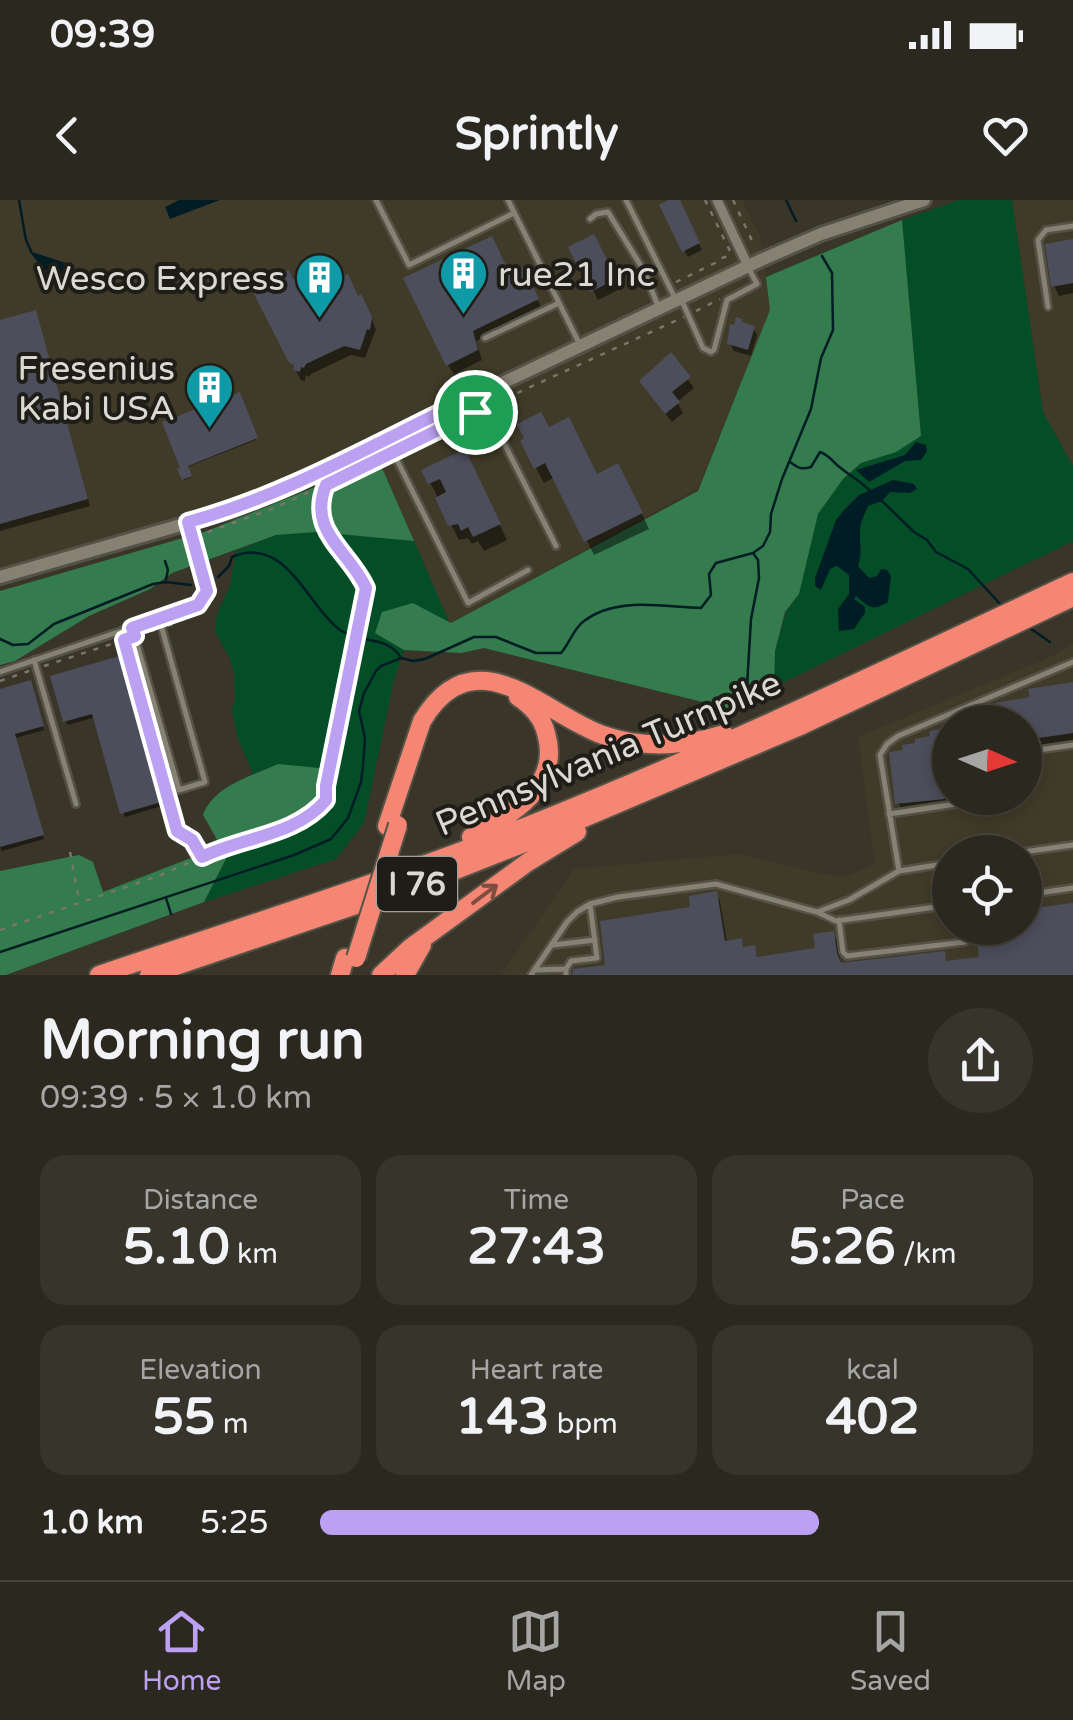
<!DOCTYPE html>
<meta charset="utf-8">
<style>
:root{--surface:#2b281f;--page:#37342c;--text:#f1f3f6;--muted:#a6a6a4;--line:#47443d;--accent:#bca0f2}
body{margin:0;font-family:"Varela Round",sans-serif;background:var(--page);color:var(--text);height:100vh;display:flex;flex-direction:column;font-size:38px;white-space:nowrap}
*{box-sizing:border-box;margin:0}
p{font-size:32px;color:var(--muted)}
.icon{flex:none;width:55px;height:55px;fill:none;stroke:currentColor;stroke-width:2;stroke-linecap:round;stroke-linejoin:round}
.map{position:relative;height:775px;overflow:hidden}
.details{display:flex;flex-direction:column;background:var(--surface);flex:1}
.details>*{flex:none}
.needle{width:65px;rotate:93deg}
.controls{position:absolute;left:932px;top:505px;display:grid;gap:20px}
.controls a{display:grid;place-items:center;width:110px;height:110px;border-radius:50%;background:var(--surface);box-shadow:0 5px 15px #0003,0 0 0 2px var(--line);font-size:50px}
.pin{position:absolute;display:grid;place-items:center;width:85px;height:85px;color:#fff;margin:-42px;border:5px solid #fff;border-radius:50%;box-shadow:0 2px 10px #0007}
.round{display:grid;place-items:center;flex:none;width:105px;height:105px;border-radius:52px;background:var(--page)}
.head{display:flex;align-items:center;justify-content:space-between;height:170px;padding:0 40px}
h1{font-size:55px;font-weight:800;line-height:75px}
.metrics{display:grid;grid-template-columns:repeat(3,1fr);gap:15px;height:170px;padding:10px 40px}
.metrics div{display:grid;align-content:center;border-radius:25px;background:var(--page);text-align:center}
.metrics b{font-size:50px;font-weight:800}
.metrics small{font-size:28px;font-weight:400}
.metrics p{font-size:28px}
ul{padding:0 40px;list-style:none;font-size:32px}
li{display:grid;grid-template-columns:160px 120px 1fr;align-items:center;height:75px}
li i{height:25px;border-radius:12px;background:var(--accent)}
.status{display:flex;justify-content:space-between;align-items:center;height:70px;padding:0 50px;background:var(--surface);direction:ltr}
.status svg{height:28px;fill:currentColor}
header{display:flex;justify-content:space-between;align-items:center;height:130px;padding:0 40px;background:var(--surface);font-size:45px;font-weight:800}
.tabs{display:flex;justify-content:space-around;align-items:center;height:140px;border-top:2px solid var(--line);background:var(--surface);font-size:28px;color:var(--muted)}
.tabs a{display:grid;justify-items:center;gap:5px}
.tabs .on{color:var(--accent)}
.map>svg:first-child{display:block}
</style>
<div class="status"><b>09:39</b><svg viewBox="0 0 49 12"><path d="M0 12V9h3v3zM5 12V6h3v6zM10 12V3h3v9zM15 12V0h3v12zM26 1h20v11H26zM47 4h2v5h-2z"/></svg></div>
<header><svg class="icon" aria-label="back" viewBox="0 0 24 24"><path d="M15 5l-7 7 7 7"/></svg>Sprintly<svg class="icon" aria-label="heart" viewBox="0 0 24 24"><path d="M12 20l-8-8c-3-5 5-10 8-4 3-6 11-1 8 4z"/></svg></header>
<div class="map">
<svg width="1073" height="775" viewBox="0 0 1073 775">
<rect width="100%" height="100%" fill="#393529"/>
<path fill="#403b28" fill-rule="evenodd" d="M0 0H742L760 35 771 110 698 288 450 424 376 256 175 321 0 368Z
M1012 0H1073V266L1043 212Z
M1073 444V775H501L574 669 737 654 842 678 875 664 858 537 1050 457ZM950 522H1025V598H950ZM950 652H1025V728H950Z"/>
<path fill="#044e27" d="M959 0H1012L1043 212 1073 266V341L774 487 775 451 786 412 799 394 818 314 843 279 861 263 896 252 921 236 902 20Z
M317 332 414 341 450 424 413 403 375 433 404 450 394 480 364 623 336 659 204 702 230 651 263 640 278 564 253 574 237 536 232 509 235 501 234 473 230 459 215 431 217 414 230 386 236 351 276 335Z"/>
<path fill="#347b4d" d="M902 20 921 236 896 252 861 263 843 279 818 314 799 394 785 412 775 451 774 487 735 510 484 448 461 453 404 450 375 433 382 412 413 403 451 423 698 291 770 110 766 77Z
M379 261 414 341 317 332 276 335 172 373 150 389 89 416 15 461 0 465V391L207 331Z
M278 564 319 568 332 573 323 608 263 640 230 651 204 702 6 775H0V671L79 655 93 662 103 692 188 659 229 651 219 643 203 615C213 586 252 576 278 564Z"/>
<path fill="#001d25" d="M179 0H220L170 19 165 7Z
M29 51 66 63V71L61 75 44 70Z
M916 242 926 245 927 251 921 260 905 261 869 282 856 270 905 255Z
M893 280 914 284 917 289 910 293 890 292 882 301 868 306C865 314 860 322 860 331 859 344 863 353 858 366L869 378 877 376 881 369 887 370 891 376 888 402C872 412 869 407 856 396L854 399 865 407V413L854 429 839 431 838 409 849 394V375L837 366 830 369 821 390 815 386V378L836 320 844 310 859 295Z"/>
<path fill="#0007" d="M674 0H677L702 50 688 57 662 6Z
M1073 42V93L1059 96 1054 86Z
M599 46 620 89 598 100 571 48Z
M510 76 528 79 542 109 476 141 482 160 454 174 448 165Z
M293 82 358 98 366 107 376 129 365 158 351 155 311 174 309 177 306 175 305 181 301 180 290 160Z
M38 120 90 306 0 331V123Z
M742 121 744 126 753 128 757 135 751 156 734 151 730 144Z
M671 156 694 188 677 202 683 213 672 222 647 191Z
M239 195 256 240 187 267 191 277 184 280 180 270Z
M549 230 597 277 626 281 649 329 594 355 555 277 544 283 536 268Z
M472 267 507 340 484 351 478 341 472 344 468 338 459 340 425 272Z
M124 462 165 605 125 617 95 517 68 525 66 521Z
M1073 484V540L1025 547V522H993H996L995 514Z
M32 487 44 530 15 538 44 639 2 651 0 647V492Z
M950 530V598H986L946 602 947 606 902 610 898 603 918 545Z
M716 694 720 701 727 743 740 741 745 749 754 747 759 760 818 750 833 734 837 741 841 765 943 753 948 764 982 759 977 728H1025V702L1031 703 1035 711 1073 706V775H578L608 767Z"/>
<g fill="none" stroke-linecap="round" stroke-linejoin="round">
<path stroke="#001d25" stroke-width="2.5" d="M19 0 26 40 31 51
M786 0 796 21
M790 262C798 268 801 270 811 267L820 252C831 256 832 262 842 269 852 277 862 282 871 292
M881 300 914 332 927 340 936 352 968 369 1001 405
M165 361 168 370 166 379
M218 377 229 366 232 357C286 334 307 406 340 430 360 444 388 435 401 458
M1027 426 1050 442
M0 439 13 445 28 444 54 424 153 384 166 382 191 385
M746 503 751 419 759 378 758 360 753 353
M166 698 171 714
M0 752 294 655 331 639 348 618 361 582 363 566 365 538 359 511 364 493 376 471 381 466 401 458 413 461 425 459 474 437H496L536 453H561C569 444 574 428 584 421 616 396 663 407 701 408L711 395 709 374 716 363 753 353 763 346 770 332 771 314 782 279 811 209 821 158 833 130 832 73 822 56"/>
</g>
<path fill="#4d4e5b" d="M668 0H680L700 43 682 52 659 5Z
M594 34 617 79 590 92 568 47Z
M492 36 510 74 524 67 539 99 473 131 478 150 446 166 403 78Z
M1073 39V83L1051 87 1045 44Z
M335 69 339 78 348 74 358 96 361 94 372 117 370 130 367 129 360 150 344 146 306 164 304 168 301 167 300 172 293 170 294 166 288 161 251 88 289 70 293 79 303 75 306 82Z
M36 110 88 299 0 324V120Z
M736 117 743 119 742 122 755 126 748 150 727 144 730 124 734 125Z
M671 152 691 177 672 192 680 202 665 214 639 181Z
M240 192 258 238 188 266 192 276 182 280 177 269 180 268 162 222Z
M541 212 549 227 569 217 597 274 618 263 643 313 584 342 545 263 534 269 520 241 524 238 517 224Z
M465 249 501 324 473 337 468 327 461 331 458 324 448 326 435 298 446 292 440 279 428 284 421 270Z
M123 455 165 601 120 614 92 514 63 522 50 476Z
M31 480 44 526 15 534 44 635 0 647V489Z
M1073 482V533L1025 540V522H993L992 511H996L995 503 1030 497 1028 489Z
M950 528V595L944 596 945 599 895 604 889 552 903 550 902 545 915 543V539L930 536 929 531Z
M717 691 725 741 742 738 743 747 755 745 757 757 815 748 813 734 834 731 837 753 841 763 945 751 946 761 979 757 975 728H1025V701L1032 700 1033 708 1073 703V775H572L573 769 605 765 600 721 690 707 689 696Z"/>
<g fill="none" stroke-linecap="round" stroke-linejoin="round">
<defs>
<path id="lane" d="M376 0 409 65 514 13
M508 0 579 143
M626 0 675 98
M590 19 596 14 608 12 644 71 658 106
M682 101 703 148 711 152 714 150 727 100 757 84 748 67
M1048 107 1038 40 1046 30 1073 26
M485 138 559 103
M470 202 485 225 505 245 556 346
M388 242 468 403 528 370
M132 427 179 590 205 582 159 418
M34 460 76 604
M0 472 198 405 207 391 189 325
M1025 552 1073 545
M889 614 996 598
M1023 652 1073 645
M899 671 880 555 887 544 898 536 1073 462
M1025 695 1073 688
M817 712 849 700 899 671 950 663
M839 720 843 752 847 756 965 742 969 737 968 728
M553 745 595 740
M534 770 566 769
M531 775 567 722 577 712 590 704 618 697 716 684 817 712 836 721 950 705
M566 775V769L571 761 597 758 590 704"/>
<path id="street" d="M717 0 748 66"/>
<path id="secondary" d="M0 377 233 310 316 275 408 228 761 60 821 34 924 0"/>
<path id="highway" d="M387 626 422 521C475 433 542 513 603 535 643 549 685 546 724 534
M471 637C511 616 562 586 546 533 542 517 532 506 518 497
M99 775C247 725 397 678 542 620 722 548 897 464 1073 382
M149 775 436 678 537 638 798 527 1073 397
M340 775 345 758
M381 775 410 748 528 662 577 632
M405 775 422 745"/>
</defs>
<use href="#lane" stroke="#545247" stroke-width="10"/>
<use href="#street" stroke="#545247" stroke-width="14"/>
<use href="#secondary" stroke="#545247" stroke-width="18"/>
<use href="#highway" stroke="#545247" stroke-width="22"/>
<path stroke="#79766c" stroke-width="2.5" stroke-dasharray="5 8" stroke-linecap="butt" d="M733 0 755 47
M676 82 715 63 718 59 729 56 730 51 705 0
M696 111 720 99
M482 209 684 117
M401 248 470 215
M202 343 205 333 275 308 385 256
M168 426 201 412
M139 435 155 430
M124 440 177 631 193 640 202 656
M44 466 127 439
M0 481 32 470
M70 652 79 700
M0 730 161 675 208 654 285 629 313 614 327 600 326 586 366 388C349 350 308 332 325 285"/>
<use href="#lane" stroke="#858173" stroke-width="5"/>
<use href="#street" stroke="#858173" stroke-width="9"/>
<use href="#secondary" stroke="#858173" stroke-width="12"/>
<use href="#highway" stroke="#f48673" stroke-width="18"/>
<defs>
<path id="highway-bridge" d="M356 758 398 625"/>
</defs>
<use href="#highway-bridge" stroke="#545247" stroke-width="22" stroke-linecap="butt"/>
<use href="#highway-bridge" stroke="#f48673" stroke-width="18"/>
</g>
<defs><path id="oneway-shaft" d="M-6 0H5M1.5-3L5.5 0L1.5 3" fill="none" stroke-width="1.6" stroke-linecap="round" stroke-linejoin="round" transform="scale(2.5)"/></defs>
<use stroke="#7e4c40" href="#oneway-shaft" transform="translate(485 694) rotate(-37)"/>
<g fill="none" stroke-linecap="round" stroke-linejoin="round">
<defs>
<path id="route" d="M468 199 475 212 326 285C307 332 349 350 366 388L326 586V600C296 636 242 637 202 657L192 640 177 631 124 440 135 436 132 428 198 405 207 391 188 322C287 295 376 243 468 199Z"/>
</defs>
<use href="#route" stroke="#fff" stroke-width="20"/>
<use href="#route" stroke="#bca0f2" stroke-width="12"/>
</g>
<defs>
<symbol id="building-pin" viewBox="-11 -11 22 30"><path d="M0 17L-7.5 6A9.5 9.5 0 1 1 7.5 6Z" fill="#0f9aa8" stroke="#1e1d17"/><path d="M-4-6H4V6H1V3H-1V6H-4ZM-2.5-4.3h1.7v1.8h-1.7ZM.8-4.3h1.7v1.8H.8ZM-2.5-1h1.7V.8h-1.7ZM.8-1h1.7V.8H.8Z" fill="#fff"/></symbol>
</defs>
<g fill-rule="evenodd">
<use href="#building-pin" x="436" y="46" width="55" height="75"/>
<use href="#building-pin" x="292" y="50" width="55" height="75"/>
<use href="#building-pin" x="182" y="160" width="55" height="75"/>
</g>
<g text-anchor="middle" stroke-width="8" stroke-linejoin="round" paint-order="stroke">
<rect fill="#1e1d17" stroke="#a2a19a" stroke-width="2.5" x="377" y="657" width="80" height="54" rx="8"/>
<g font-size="32" font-weight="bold" fill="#dbdad2">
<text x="417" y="695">I 76</text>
</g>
<g font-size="35" fill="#dbdad2" stroke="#1e1d17" text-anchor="end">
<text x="498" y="86" text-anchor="start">rue21 Inc</text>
<text x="285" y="90">Wesco Express</text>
<text x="175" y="180">Fresenius<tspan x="175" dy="40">Kabi USA</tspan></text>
</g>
<g font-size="35" fill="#dbdad2" stroke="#1e1d17">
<text transform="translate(608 553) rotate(-23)" y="12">Pennsylvania Turnpike</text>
</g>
</g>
</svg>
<div class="controls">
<a><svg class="needle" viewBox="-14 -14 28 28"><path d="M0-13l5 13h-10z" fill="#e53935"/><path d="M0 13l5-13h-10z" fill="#a6a6a4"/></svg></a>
<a><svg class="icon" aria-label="locate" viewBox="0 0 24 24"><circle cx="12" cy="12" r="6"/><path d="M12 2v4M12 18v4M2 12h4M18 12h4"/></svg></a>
</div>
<div class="pin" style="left:475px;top:212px;background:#1e9e55"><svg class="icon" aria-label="arrive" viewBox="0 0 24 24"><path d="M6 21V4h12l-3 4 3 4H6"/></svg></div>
</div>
<section class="details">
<div class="head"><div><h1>Morning run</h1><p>09:39 · 5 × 1.0 km</p></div><a class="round"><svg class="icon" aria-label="share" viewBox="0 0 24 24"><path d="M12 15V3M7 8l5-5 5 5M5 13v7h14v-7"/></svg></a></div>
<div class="metrics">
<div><p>Distance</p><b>5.10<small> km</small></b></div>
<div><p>Time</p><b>27:43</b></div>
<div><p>Pace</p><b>5:26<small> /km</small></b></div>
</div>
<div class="metrics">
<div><p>Elevation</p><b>55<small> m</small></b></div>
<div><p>Heart rate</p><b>143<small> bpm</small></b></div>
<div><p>kcal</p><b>402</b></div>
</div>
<ul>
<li><b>1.0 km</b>5:25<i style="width:70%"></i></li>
</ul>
</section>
<nav class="tabs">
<a class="on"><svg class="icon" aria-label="home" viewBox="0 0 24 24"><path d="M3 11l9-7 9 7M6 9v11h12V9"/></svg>Home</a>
<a><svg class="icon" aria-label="map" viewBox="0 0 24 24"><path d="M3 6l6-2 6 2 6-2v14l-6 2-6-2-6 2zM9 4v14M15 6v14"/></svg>Map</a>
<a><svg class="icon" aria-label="saved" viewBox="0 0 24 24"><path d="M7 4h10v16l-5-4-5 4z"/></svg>Saved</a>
</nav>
